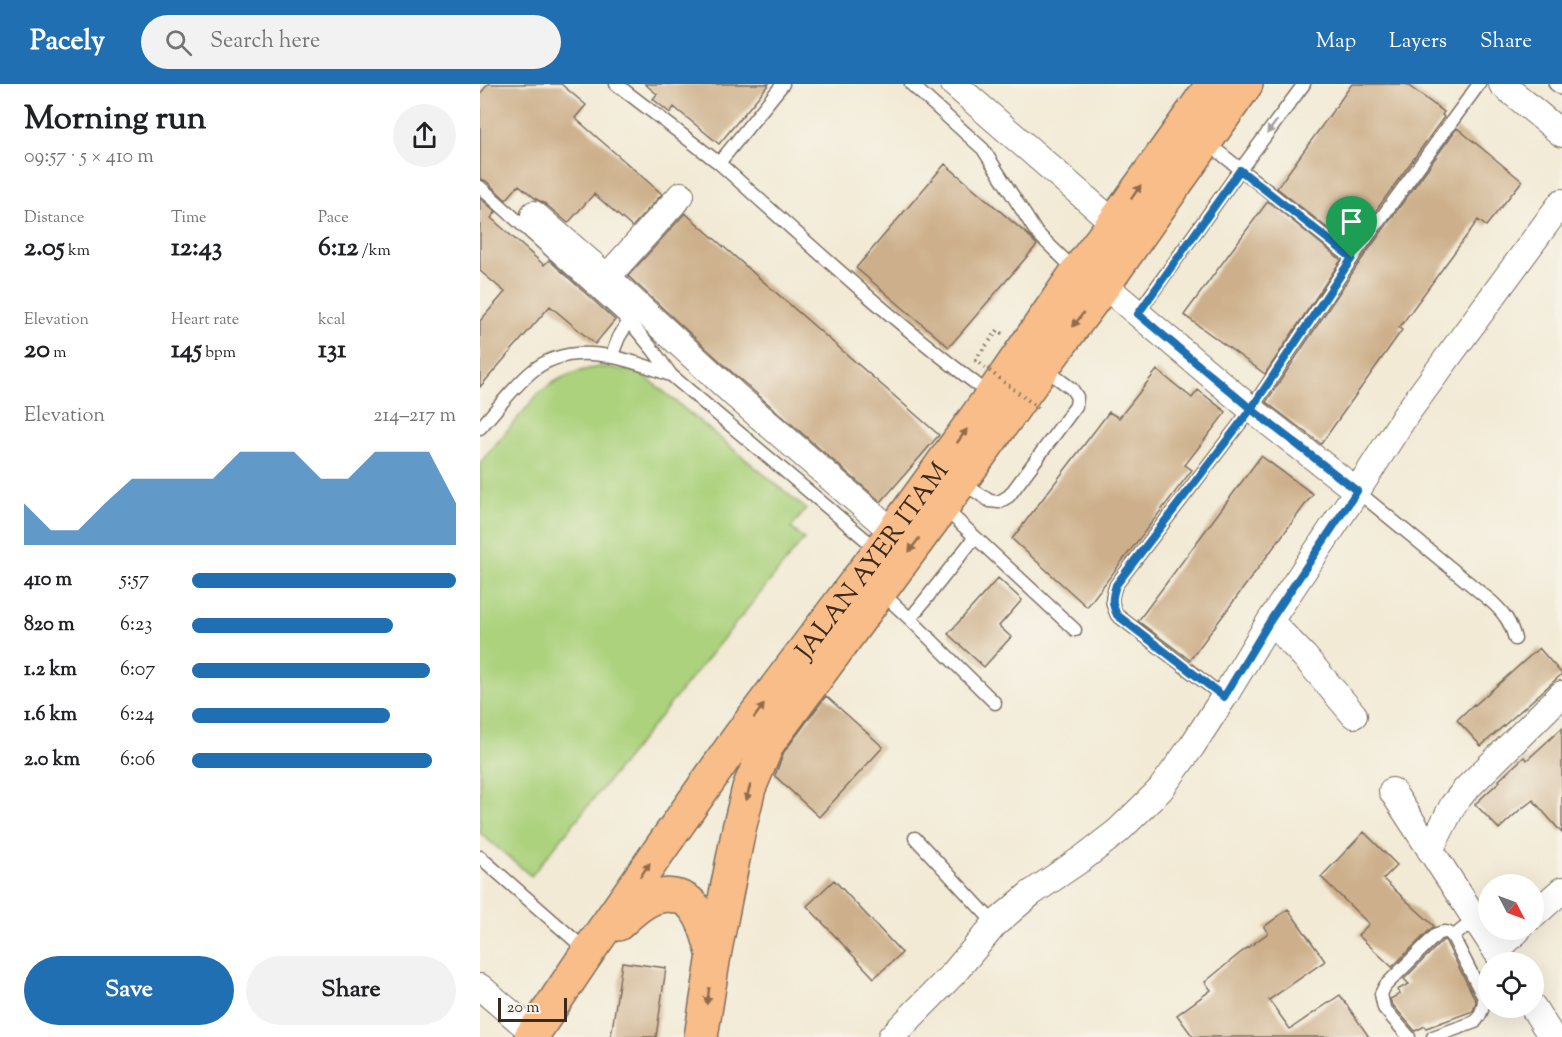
<!DOCTYPE html>
<meta charset="utf-8">
<style>
:root{--surface:#fff;--page:#f2f2f2;--text:#202124;--muted:#757577;--accent:#1f6fb2}
body{margin:0;font-family:"Sorts Mill Goudy",serif;background:var(--page);color:var(--text);height:100vh;display:flex;flex-direction:column;font-size:22px;white-space:nowrap}
*{box-sizing:border-box;margin:0}
p{font-size:20px;color:var(--muted)}
.icon{flex:none;width:33px;height:33px;fill:none;stroke:currentColor;stroke-width:2;stroke-linecap:round;stroke-linejoin:round}
.map{position:relative;flex:1;overflow:hidden}
.panel{display:flex;flex-direction:column;background:var(--surface);width:480px}
.panel>*{flex:none}
.needle{width:39px;rotate:131deg}
.controls{position:absolute;left:998px;top:790px;display:grid;gap:12px}
.controls a{display:grid;place-items:center;width:66px;height:66px;border-radius:50%;background:var(--surface);box-shadow:0 6px 24px #0002;font-size:30px}
.scale{position:absolute;left:18px;bottom:15px;width:69px;box-sizing:border-box;padding-left:6px;border:3px solid #3b2a1e;border-top:0;font-size:16px;line-height:21px;white-space:nowrap;color:#3b2a1e;-webkit-text-stroke:4px #f7f3e8;paint-order:stroke}
.pin{position:absolute;display:grid;place-items:center;width:51px;height:51px;color:#fff;margin:-62px -26px;border-radius:50% 50% 50% 0;rotate:-45deg;box-shadow:0 0 6px #0007}
.pin .icon{rotate:45deg}
.round{display:grid;place-items:center;flex:none;width:63px;height:63px;border-radius:32px;background:var(--page)}
.summary{display:flex;align-items:center;justify-content:space-between;height:102px;padding:0 24px}
h1{font-size:33px;font-weight:800;line-height:45px}
.figures{display:grid;grid-template-columns:repeat(3,1fr);gap:9px;height:102px;padding:6px 24px}
.figures div{display:grid;align-content:center}
.figures b{font-size:26px;font-weight:800}
.figures small{font-size:16px;font-weight:400}
.figures p{font-size:16px}
.chart{height:168px;padding:12px 24px}
.chart p{display:flex;justify-content:space-between}
.chart svg{width:100%;height:108px;margin-top:6px;fill:var(--accent);opacity:.7}
.action{display:flex;gap:12px;margin-top:auto;padding:12px 24px}
.action a{flex:1;height:69px;border-radius:36px;background:var(--accent);color:#fff;font-size:24px;font-weight:800;line-height:69px;text-align:center}
.action a+a{background:var(--page);color:var(--text)}
ul{padding:0 24px;list-style:none;font-size:20px}
li{display:grid;grid-template-columns:96px 72px 1fr;align-items:center;height:45px}
li i{height:15px;border-radius:8px;background:var(--accent)}
header{display:flex;align-items:center;gap:36px;box-sizing:border-box;height:84px;padding:0 30px;background:var(--accent);color:#fff}
header strong{font-size:28px}
nav{display:flex;gap:33px;margin-inline-start:auto;font-size:21px}
.search{width:420px;height:54px;background:var(--page);display:flex;align-items:center;gap:15px;box-sizing:border-box;padding:0 21px;border-radius:33px;color:var(--muted);font-size:22px}
main{display:flex;flex:1;min-height:0}
.map>svg:first-child{display:block}
</style>
<header>
<strong>Pacely</strong>
<div class="search"><svg class="icon" aria-label="search" viewBox="0 0 24 24"><circle cx="10" cy="10" r="6"/><path d="M15 15l6 6"/></svg>Search here</div>
<nav><a>Map</a><a>Layers</a><a>Share</a></nav>
</header>
<main>
<section class="panel">
<div class="summary"><div><h1>Morning run</h1><p>09:57 · 5 × 410 m</p></div><a class="round"><svg class="icon" aria-label="share" viewBox="0 0 24 24"><path d="M12 15V3M7 8l5-5 5 5M5 13v7h14v-7"/></svg></a></div>
<div class="figures">
<div><p>Distance</p><b>2.05<small> km</small></b></div>
<div><p>Time</p><b>12:43</b></div>
<div><p>Pace</p><b>6:12<small> /km</small></b></div>
</div>
<div class="figures">
<div><p>Elevation</p><b>20<small> m</small></b></div>
<div><p>Heart rate</p><b>145<small> bpm</small></b></div>
<div><p>kcal</p><b>131</b></div>
</div>
<div class="chart"><p><span>Elevation</span>214–217 m</p>
<svg viewBox="0 0 160 44" preserveAspectRatio="none"><path d="M0 44V27L10 38L20 38L30 27L40 17L50 17L60 17L70 17L80 6L90 6L100 6L110 17L120 17L130 6L140 6L150 6L160 27V44z"/></svg>
</div>
<ul>
<li><b>410 m</b>5:57<i style="width:100%"></i></li>
<li><b>820 m</b>6:23<i style="width:76%"></i></li>
<li><b>1.2 km</b>6:07<i style="width:90%"></i></li>
<li><b>1.6 km</b>6:24<i style="width:75%"></i></li>
<li><b>2.0 km</b>6:06<i style="width:91%"></i></li>
</ul>
<div class="action"><a>Save</a><a>Share</a></div>
</section>
<div class="map">
<svg width="1082" height="953" viewBox="0 0 1082 953">
<rect width="100%" height="100%" fill="#f7f3e8"/>
<filter id="ink" filterUnits="userSpaceOnUse"><feTurbulence type="fractalNoise" baseFrequency=".0167" numOctaves="2"/><feDisplacementMap in="SourceGraphic" scale="12" xChannelSelector="R" yChannelSelector="G"/><feConvolveMatrix kernelMatrix="1 2 1 2 8 2 1 2 1" color-interpolation-filters="sRGB"/></filter>
<filter id="wash" filterUnits="userSpaceOnUse"><feTurbulence type="fractalNoise" baseFrequency=".008" numOctaves="4" result="noise"/><feDisplacementMap in="SourceGraphic" scale="24" xChannelSelector="R" yChannelSelector="G"/><feGaussianBlur stdDeviation="1.35" result="paint"/><feColorMatrix in="noise" values="0 0 0 0 0 0 0 0 0 0 0 0 0 0 0 0 0 1.4 0 .05"/><feComposite in="paint" operator="in"/></filter>
<g filter="url(#wash)">
<rect width="100%" height="100%" fill="#f2ead5"/>
<path fill="#acd27d" stroke="#747e4e" stroke-width="1.5" d="M119 283 146 286 162 290 326 425 311 444 324 455 51 792 0 749V379L59 309C79 293 94 287 119 283Z"/>
<g id="blocks">
<path fill="#cdb08b" d="M8 0H81L106 21 95 34 182 110 152 143 114 110 88 139 64 119 56 115 39 101 26 116 6 97 0 95V10Z
M165 0H289L239 60 194 23 190 29 173 15 177 10Z
M872 0H926L964 28 962 31 964 33 870 162 797 104Z
M977 44 1042 97 1006 142 998 136 919 244 922 246 841 360 786 318 879 179Z
M465 80 548 151 557 161 469 263 376 184Z
M0 114 16 128 11 134 64 181 69 176 135 236 115 260 70 222 0 303V237L25 208 0 187Z
M788 117 861 176 785 290 704 231Z
M205 129 459 351 401 418 255 291 148 192Z
M677 286 712 314 718 306 746 328 705 381 712 386 607 523 532 455 629 328 639 334Z
M781 372 833 410 710 576 658 537Z
M518 494 542 516 519 542 531 553 504 583 468 550Z
M1059 564 1082 590 1001 662 977 636 994 620 995 621Z
M346 612 403 663 339 733 295 692 304 668Z
M1082 644V749L1053 716 1044 723H1043L1019 745 995 720 1020 697 1019 696 1044 673 1047 676Z
M884 748 917 781 903 795 954 842 912 883 878 851 889 840 841 793Z
M354 796 422 869 394 894 327 822Z
M808 825 845 877 789 916 810 945 860 911 889 953H713L697 931 731 906 725 898 759 870 788 849 784 843Z
M965 856 996 917 994 924 993 927 946 944 945 942 935 947 912 920 910 915 920 910 917 906 929 900 924 895 962 857Z
M142 878 186 884 176 953H131Z"/>
</g>
</g>
<g filter="url(#ink)">
<use href="#blocks" fill-opacity="0" stroke="#7b6d5e" stroke-width="1.5"/>
<g fill="none" stroke-linecap="round" stroke-linejoin="round">
<defs>
<path id="service" d="M136 0 239 79
M303 0 239 79C328 159 415 240 511 311
M431 0 503 65 556 148 596 187
M1075 0 1082 5
M725 57 872 174
M0 103 149 237 174 267 191 291 385 455 400 466
M658 229 760 86 824 0
M131 273 139 253 149 237
M0 344C16 326 32 305 50 289 89 254 147 274 190 291
M481 398 510 417 519 418 529 412 596 322 597 313 592 305 564 284
M877 407 1012 518C1024 529 1031 539 1035 555
M464 424 595 546
M401 508 430 535 515 619
M430 535 495 453
M744 613 637 531C631 518 631 514 636 501L771 325 872 174 999 0
M435 754 515 840
M0 773 107 867
M973 853 995 835
M929 953 904 924 901 910 905 902 957 850C964 847 968 847 973 853L1004 914C1004 924 1001 931 995 938L953 953"/>
<path id="minor" d="M474 0 634 139
M1022 0 1082 50
M54 130 127 193 255 311 413 448
M127 193 201 111
M624 201 771 325 877 407
M790 537 824 572 874 631
M912 707 1024 879
M950 766 973 721 985 706 1082 610
M1053 832 1082 806
M1016 867 1038 846
M0 903 54 949
M1053 923 1072 953
M411 953 473 890 515 840 550 810 603 774 638 747 680 706 712 662 744 613 790 537 877 407 927 329 1082 118"/>
<g id="primary">
<path d="M138 840C154 825 174 805 199 813 206 815 213 821 217 827 226 839 229 857 234 871"/>
<path id="s1" d="M51 953 108 868 259 653 400 466 512 311 597 188 634 139 733 0"/>
<path d="M221 953 234 871 259 745 269 704 288 659 463 422 563 283 624 201 766 0"/>
</g>
</defs>
<use href="#service" stroke="#7b6d5e" stroke-width="15"/>
<use href="#minor" stroke="#7b6d5e" stroke-width="28"/>
<use href="#primary" stroke="#7b6d5e" stroke-width="36"/>
<path stroke="#7b6d5e" stroke-width="4" stroke-dasharray="1.5 4.5" stroke-linecap="butt" d="M495 276 518 246 523 250"/>
<use href="#service" stroke="#fff" stroke-width="12"/>
<use href="#minor" stroke="#fff" stroke-width="26"/>
<use href="#primary" stroke="#f8bd88" stroke-width="33"/>
<path stroke="#7b6d5e" stroke-width="4" stroke-dasharray="1.5 4.5" stroke-linecap="butt" d="M495 276 561 326"/>
</g>
<defs><path id="oneway-solid" d="M-6-.8H1V-3.2L6.5 0L1 3.2V.8H-6Z" transform="scale(1.5)"/></defs>
<use fill="#a79f9a" href="#oneway-solid" transform="translate(792 43) rotate(127)"/>
<g fill="#906c4e">
<use href="#oneway-solid" transform="translate(656 108) rotate(-55)"/>
<use href="#oneway-solid" transform="translate(598 236) rotate(127)"/>
<use href="#oneway-solid" transform="translate(482 352) rotate(-54)"/>
<use href="#oneway-solid" transform="translate(434 461) rotate(127)"/>
<use href="#oneway-solid" transform="translate(279 627) rotate(-53)"/>
<use href="#oneway-solid" transform="translate(268 709) rotate(106)"/>
<use href="#oneway-solid" transform="translate(165 786) rotate(-55)"/>
<use href="#oneway-solid" transform="translate(228 912) rotate(99)"/>
</g>
</g>
<g fill="none" stroke-linecap="round" stroke-linejoin="round" filter="url(#ink)">
<defs>
<path id="route" d="M872 174 760 86 658 230 771 325 877 407 790 537 744 613 637 531C631 518 632 514 636 501L771 325 872 174"/>
</defs>
<use href="#route" stroke="#fff" stroke-width="12"/>
<use href="#route" stroke="#1f6fb2" stroke-width="8"/>
</g>
<g text-anchor="middle" stroke-width="5" stroke-linejoin="round" paint-order="stroke">
<g font-size="26" fill="#3b2a1e" stroke="#f7f3e8">
<text dy="9" stroke="none"><textPath href="#s1" startOffset="586">JALAN AYER ITAM</textPath></text>
</g>
</g>
</svg>
<div class="controls">
<a><svg class="needle" viewBox="-14 -14 28 28"><path d="M0-13l5 13h-10z" fill="#e53935"/><path d="M0 13l5-13h-10z" fill="#757577"/></svg></a>
<a><svg class="icon" aria-label="locate" viewBox="0 0 24 24"><circle cx="12" cy="12" r="6"/><path d="M12 2v4M12 18v4M2 12h4M18 12h4"/></svg></a>
</div>
<div class="scale">20 m</div>
<div class="pin" style="left:872px;top:174px;background:#1e9e55"><svg class="icon" aria-label="arrive" viewBox="0 0 24 24"><path d="M6 21V4h12l-3 4 3 4H6"/></svg></div>
</div>
</main>
